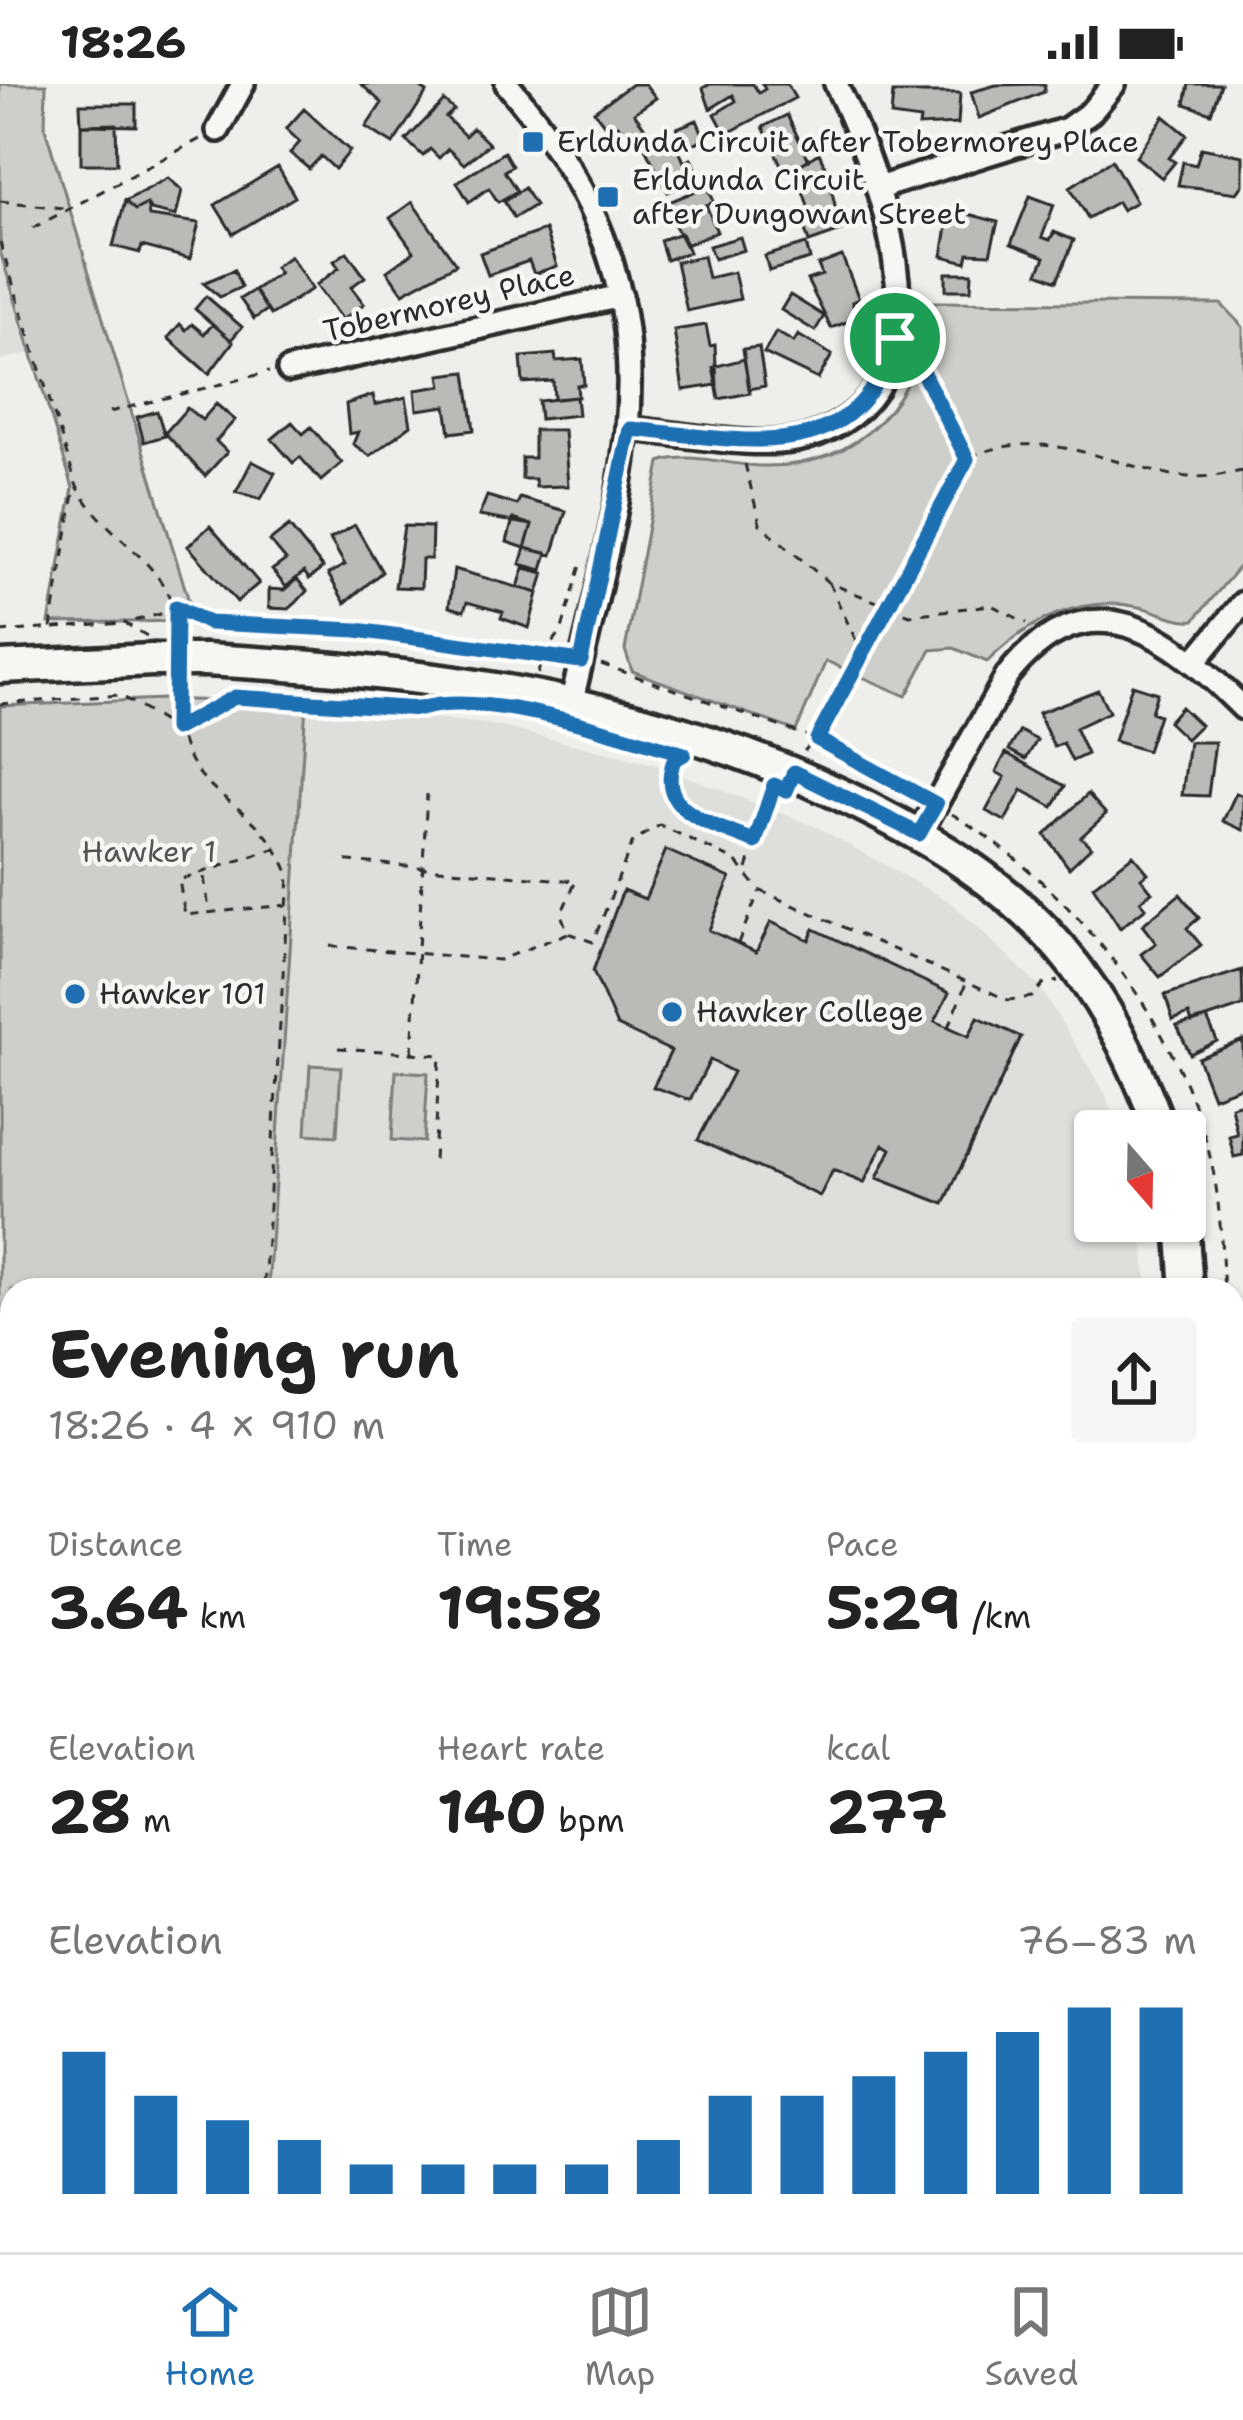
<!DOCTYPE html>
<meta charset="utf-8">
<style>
:root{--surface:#fff;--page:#f6f6f6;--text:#222;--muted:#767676;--line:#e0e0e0;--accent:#1f6fb2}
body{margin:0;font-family:"Shantell Sans",sans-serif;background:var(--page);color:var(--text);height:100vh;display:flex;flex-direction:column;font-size:45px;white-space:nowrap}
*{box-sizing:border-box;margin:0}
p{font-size:39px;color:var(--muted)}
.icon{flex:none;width:66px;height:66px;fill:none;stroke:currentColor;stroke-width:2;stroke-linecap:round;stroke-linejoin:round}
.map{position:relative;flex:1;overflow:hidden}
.side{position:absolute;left:0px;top:1194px;width:1245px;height:975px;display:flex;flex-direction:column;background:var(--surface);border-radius:36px 36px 0 0;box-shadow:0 3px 9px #0004}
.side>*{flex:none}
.needle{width:78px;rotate:160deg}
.fabs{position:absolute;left:1074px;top:1026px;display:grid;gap:24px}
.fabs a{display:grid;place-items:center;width:132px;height:132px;border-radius:12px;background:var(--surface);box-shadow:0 3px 9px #0004;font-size:60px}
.pin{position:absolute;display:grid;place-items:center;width:102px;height:102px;color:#fff;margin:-51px;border:6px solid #fff;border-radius:50%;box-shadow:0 3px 12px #0007}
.round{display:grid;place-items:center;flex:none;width:126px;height:126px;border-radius:12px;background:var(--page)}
.headline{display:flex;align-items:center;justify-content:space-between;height:204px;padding:0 48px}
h1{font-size:66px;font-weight:700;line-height:90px}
.metrics{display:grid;grid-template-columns:repeat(3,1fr);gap:18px;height:204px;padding:12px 48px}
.metrics div{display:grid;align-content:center}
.metrics b{font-size:60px;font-weight:700}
.metrics small{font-size:33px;font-weight:400}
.metrics p{font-size:33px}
.chart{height:336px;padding:24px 48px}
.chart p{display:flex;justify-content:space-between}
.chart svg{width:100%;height:216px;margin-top:12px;stroke:var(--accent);stroke-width:6}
.status{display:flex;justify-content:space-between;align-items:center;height:84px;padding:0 60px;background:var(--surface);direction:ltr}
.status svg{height:33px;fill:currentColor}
.tabs{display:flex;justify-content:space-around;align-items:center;height:168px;border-top:3px solid var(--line);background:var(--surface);font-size:33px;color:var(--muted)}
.tabs a{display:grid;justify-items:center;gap:6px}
.tabs .selected{color:var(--accent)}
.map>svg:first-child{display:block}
</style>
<div class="status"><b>18:26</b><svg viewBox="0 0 49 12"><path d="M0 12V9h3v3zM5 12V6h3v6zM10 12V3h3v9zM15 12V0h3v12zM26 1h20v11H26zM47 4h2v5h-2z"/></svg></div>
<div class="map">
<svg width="1243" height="2168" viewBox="0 0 1243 2168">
<rect width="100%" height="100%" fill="#eeeeea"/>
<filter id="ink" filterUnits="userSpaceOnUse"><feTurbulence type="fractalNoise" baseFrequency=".00833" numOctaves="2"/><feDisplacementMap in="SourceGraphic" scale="24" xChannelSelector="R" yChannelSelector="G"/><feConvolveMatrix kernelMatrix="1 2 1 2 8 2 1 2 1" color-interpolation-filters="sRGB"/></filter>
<g filter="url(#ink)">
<path fill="#dededb" d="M0 167 31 269 0 276Z
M306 620 493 641 654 680 817 743 952 819 1039 902 1105 1009 1119 1047H1095V1137H1142L1147 1206H268Z"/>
<path fill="#cececa" stroke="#7c7c7a" stroke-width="3" d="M0 0H46L45 44 195 537 49 539 73 404 0 167Z
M928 218 1221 220 1243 243V478L1194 536C1176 538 1157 526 1139 523 1080 510 1028 537 987 578L954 564 931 566 906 612 826 577 796 647 632 587 625 566 660 378C689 367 731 382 762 382 865 384 920 313 928 218Z
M163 615 306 620 268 1206H12V2125L0 2127V622Z
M310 981 341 983 337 1052 306 1050Z
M396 987 428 989 424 1058 392 1056Z
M11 2157 43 2164 81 2157H294L296 2168H0V2159Z"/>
<path fill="#babab7" stroke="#2b2b2b" stroke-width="3" d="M361 0H415L427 8 393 60 366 43 382 19Z
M632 0H645L656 14 634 29 646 45 629 57 618 41 609 47 594 27Z
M710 0H753L759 9 765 5 762 0H787L795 14 726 50 715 30 736 17 733 11 710 25 703 4Z
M1221 0 1211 29 1185 20 1189 0Z
M996 1 1044 0 1045 1 1044 8 979 34 971 8Z
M893 9H960L958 40 919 42 920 36 891 32Z
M444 17 454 26 446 33 465 52 473 44 489 60 464 80 448 65 439 74 430 65 423 72 406 56Z
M80 20H136V42L81 41Z
M304 25 350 67 335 85 321 72 309 85 290 69 300 58 286 45Z
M787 31 809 76 784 87 763 43Z
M1164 32 1187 51 1169 74 1175 78 1162 94 1136 73Z
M697 36 705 55 685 63 677 44Z
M116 40 117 80H81V41Z
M673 52 684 78 691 75 700 94 668 108 645 64Z
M1201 64 1243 72V101L1237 109 1178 101 1183 78 1196 81Z
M504 68 512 82 504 87 517 107 498 118 489 104 469 118 457 98Z
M819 69 826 84 798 96 793 85Z
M1112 76 1136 118 1122 126 1117 118 1088 134 1070 103Z
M278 83 295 113 233 150 215 121Z
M168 94 182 106 176 132 150 126 147 120 135 126 125 117Z
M829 95 841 147 809 158 802 137 812 134 802 104Z
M708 102 714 118 706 121 717 148 685 161 664 120Z
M524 104 535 121 514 134 504 117Z
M1030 112 1054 121 1042 153 1050 156 1054 148 1074 156 1057 197 1038 189 1045 173 1011 160Z
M125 117 135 126 147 120 149 132 199 139 190 175 142 162 140 169 113 162Z
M412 118 456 180 403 209 387 187 414 168 390 134Z
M950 125 998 138 990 170 968 169 966 178 942 172Z
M545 146 557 182 534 190 529 177 488 191 480 169Z
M681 149 689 168 666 176 660 156Z
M740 153 744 166 714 175 709 162Z
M806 160 810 175 769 187 765 172Z
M347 168 365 193 351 203 364 220 342 236 316 201 339 184 334 177Z
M290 172 312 205 271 231 254 206 279 189 275 183Z
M703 172 708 194 734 188 740 215 687 227 676 178Z
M842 172 859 215 852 218 858 234 831 244 807 196 822 191 818 181Z
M234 186 241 203 220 213 203 199Z
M946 189H972L971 206H946Z
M254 206 267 226 254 235 240 215Z
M790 211 824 232 815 247 781 226Z
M206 212 242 243 231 256 195 225Z
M180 240 186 246 192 240 204 250 213 240 233 258 209 290 168 254Z
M706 241 710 262 715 261 717 301 683 306 674 246Z
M776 248 794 258 798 251 832 271 818 295 764 269Z
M759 263 765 302 749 305 743 265Z
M555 270 556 277 582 275 584 301H577L578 313 554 315 553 297 523 299 521 273Z
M744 275 750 309 719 315 713 283Z
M466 288 474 346 450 349 446 322 417 326 415 306 442 302 440 291Z
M373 311 375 321 406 313 411 341 370 372 353 360 358 348 349 350 346 320Z
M576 313 578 331 540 335 538 317Z
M216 320 235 336 216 357 227 368 205 392 165 349 187 324 202 336Z
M157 327 165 352 144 358 137 333Z
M292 338 303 350 311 343 342 379 321 397 300 373 293 379 272 355Z
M534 346H564L568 402 536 403 535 395H522V374H534Z
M252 377 275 389 261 415 236 408Z
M487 412 517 421 520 414 566 427 552 471 525 464 532 441 479 432Z
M513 435 532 441 525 464 507 458Z
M355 441 382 488 345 519 328 490 345 481 330 455Z
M210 442 259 499 237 518 188 462Z
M289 442 323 484 309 495 304 488 286 503 272 486 286 476 270 457Z
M404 442 432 443 431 475H422L421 504 395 503Z
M525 464 547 469 542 486 520 480Z
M524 484 544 489 538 509 518 503Z
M454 485 538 509 529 544 501 534 503 528 467 518 464 527 449 523Z
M297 495 307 507 296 519 289 525 269 524V505L284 506Z
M1132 601 1157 609 1151 628 1159 631 1147 667 1114 657Z
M1098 606 1109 628 1075 644 1087 670 1072 677 1063 659 1054 663 1038 629Z
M1181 623 1200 641 1186 655 1168 638Z
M1020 647 1037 656 1026 675 1009 666Z
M1189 658H1215L1208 712 1182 711Z
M1006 669 1065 702 1053 723 1022 706 1005 737 986 727 1005 693 996 688Z
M1236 709 1243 712V746L1223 737Z
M1088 710 1106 730 1081 753 1091 763 1069 784 1045 751Z
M666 766 730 794 709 846 756 868 771 838 809 856 814 845 949 909 935 937 969 952 978 933 1021 953 944 1120 877 1094 891 1065 883 1060 864 1099 833 1086 820 1112 698 1056 733 988 710 976 690 1016 653 1003 671 967 617 942 593 887 623 806 645 815Z
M1133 771 1148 789 1141 794 1152 808 1140 817 1146 824 1120 844 1093 802Z
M1180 810 1199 834 1187 844 1201 861 1160 893 1141 870 1156 859 1142 841Z
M1242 886 1243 922 1192 939 1189 930 1173 936 1165 911Z
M1207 934 1217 957 1190 970 1177 942Z
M1243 956V1002L1213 1013 1198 974Z
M1243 1019V1071L1234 1073 1229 1052 1237 1050 1231 1022Z
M1233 1394 1243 1397V1451L1233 1448Z
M0 1500 12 1508V1569L0 1571Z
M508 2157H555L554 2162 545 2161 544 2168 507 2163Z
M826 2157H866L875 2165 843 2168Z
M1046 2157 1047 2168H1001L1000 2164Z
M1162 2157H1226L1227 2168H1164Z"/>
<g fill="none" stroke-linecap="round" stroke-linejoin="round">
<defs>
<path id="lane" d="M76 2157 80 2168"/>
<path id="street" d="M507 0C689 212 629 372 572 616
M218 46 243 0
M878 104 1067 45 1091 28 1114 0
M289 286 621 212
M630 345C679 349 760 367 805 354 962 309 883 98 836 0
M1195 577 1243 519
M919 750 1007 592C1089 488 1170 551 1243 624
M0 2145 12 2143
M451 2157V2168
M766 2157 777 2168"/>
<path id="secondary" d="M204 576C440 588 650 616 864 722 938 759 1007 801 1061 865 1107 919 1136 981 1161 1047
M0 583 153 576
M1182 1137 1187 1206
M1108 2157 1110 2168"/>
</defs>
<use href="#lane" stroke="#2b2b2b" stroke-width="20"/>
<use href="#street" stroke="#2b2b2b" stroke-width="30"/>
<use href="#secondary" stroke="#2b2b2b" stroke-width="39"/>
<path stroke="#2b2b2b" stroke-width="3" stroke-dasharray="9 9" stroke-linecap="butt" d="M0 117 71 125
M33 144 200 55
M0 158 76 400C107 460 174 476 178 550
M110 328 269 288
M970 373C1046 341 1103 380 1178 392 1200 395 1221 391 1243 387
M745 380 760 440 829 499 910 531 991 521 1027 539
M829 499 861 567
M176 523 209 539 357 546 562 574
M51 544 75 404
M0 548 125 539
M147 552 125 539 176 526
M601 580 816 655 918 709
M538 590 542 571 561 548 582 478
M176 602C173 725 254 700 289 791L264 1206
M0 620 120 611 175 645 235 613 429 622
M804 667 816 655 967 375 914 271
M677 674C641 724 722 743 756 758
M952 730C1071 801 1180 939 1211 1077 1221 1119 1221 1164 1224 1206
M277 764 179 796 185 831 287 821
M747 785 771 709
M204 793 209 825
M568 849 593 858 633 757 660 741 736 777 759 806 1008 916 1032 913 1043 900 1058 897
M738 859 759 808
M330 862 499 876 568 849 561 830 576 797 337 776
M949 943 966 899
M338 964 440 971 434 1077
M412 969 427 710
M1157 1206 1160 1192
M1233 1530H1243
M289 2157V2168
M1071 2157 1073 2168
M1144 2157 1146 2168"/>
<use href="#lane" stroke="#f6f6f2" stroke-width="10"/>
<use href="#street" stroke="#f6f6f2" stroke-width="21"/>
<use href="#secondary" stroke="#f6f6f2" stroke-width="30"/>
<defs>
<path id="secondary-bridge" d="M153 576H204"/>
</defs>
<use href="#secondary-bridge" stroke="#2b2b2b" stroke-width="39" stroke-linecap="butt"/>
<use href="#secondary-bridge" stroke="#f6f6f2" stroke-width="30"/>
</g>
</g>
<g fill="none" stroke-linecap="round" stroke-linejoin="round" filter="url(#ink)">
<defs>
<path id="route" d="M895 254 907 258 967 375 817 655 936 720 919 750 794 688 786 707 774 701 755 758C717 741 654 730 674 676L684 670C618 650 484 605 420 625L235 613 175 645 176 523 209 539 357 546 581 577 630 345C739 354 856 390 895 254Z"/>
</defs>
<use href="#route" stroke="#fff" stroke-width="24"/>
<use href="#route" stroke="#1f6fb2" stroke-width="15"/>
</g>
<g fill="#1f6fb2" stroke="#f6f6f2" stroke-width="4.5">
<rect x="521" y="46" width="24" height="24" rx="6"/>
<rect x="596" y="101" width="24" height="24" rx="6"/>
<circle cx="75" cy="910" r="12"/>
<circle cx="672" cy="928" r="12"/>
</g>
<g text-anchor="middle" stroke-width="9" stroke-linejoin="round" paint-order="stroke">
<g font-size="30" fill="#2b2b2b" stroke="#f6f6f2" text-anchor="start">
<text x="557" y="68">Erldunda Circuit after Tobermorey Place</text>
<text x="632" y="106">Erldunda Circuit<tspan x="632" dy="34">after Dungowan Street</tspan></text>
<text x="99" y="920">Hawker 101</text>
<text x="696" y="938">Hawker College</text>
</g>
<g font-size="30" fill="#2b2b2b" stroke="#f6f6f2">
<text transform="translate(449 219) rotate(-13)" y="10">Tobermorey Place</text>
</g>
<g font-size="30" fill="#545453" stroke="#f6f6f2">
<text x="149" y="778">Hawker 1</text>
</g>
</g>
</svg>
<div class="fabs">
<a><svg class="needle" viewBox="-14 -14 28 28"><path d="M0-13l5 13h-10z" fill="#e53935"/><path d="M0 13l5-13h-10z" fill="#767676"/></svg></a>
</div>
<div class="pin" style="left:895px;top:254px;background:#1e9e55"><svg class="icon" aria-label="arrive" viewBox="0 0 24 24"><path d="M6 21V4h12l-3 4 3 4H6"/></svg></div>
<section class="side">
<div class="headline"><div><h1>Evening run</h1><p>18:26 · 4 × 910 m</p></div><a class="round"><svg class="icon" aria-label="share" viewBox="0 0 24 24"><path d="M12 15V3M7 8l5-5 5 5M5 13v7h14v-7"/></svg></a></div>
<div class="metrics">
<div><p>Distance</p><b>3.64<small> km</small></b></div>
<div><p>Time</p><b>19:58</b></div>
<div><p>Pace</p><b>5:29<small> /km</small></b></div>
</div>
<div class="metrics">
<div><p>Elevation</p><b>28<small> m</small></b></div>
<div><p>Heart rate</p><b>140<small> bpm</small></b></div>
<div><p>kcal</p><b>277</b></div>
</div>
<div class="chart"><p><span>Elevation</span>76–83 m</p>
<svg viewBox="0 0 160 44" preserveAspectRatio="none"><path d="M5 44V15M15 44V24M25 44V29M35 44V33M45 44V38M55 44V38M65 44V38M75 44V38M85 44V33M95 44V24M105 44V24M115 44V20M125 44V15M135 44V11M145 44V6M155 44V6"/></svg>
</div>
</section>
</div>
<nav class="tabs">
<a class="selected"><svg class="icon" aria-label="home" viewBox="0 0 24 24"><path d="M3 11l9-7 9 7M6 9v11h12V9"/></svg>Home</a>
<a><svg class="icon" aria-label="map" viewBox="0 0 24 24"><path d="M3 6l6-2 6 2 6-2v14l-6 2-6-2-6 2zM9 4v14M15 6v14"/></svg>Map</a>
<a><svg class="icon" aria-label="saved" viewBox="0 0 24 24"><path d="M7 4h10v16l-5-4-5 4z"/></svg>Saved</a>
</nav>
